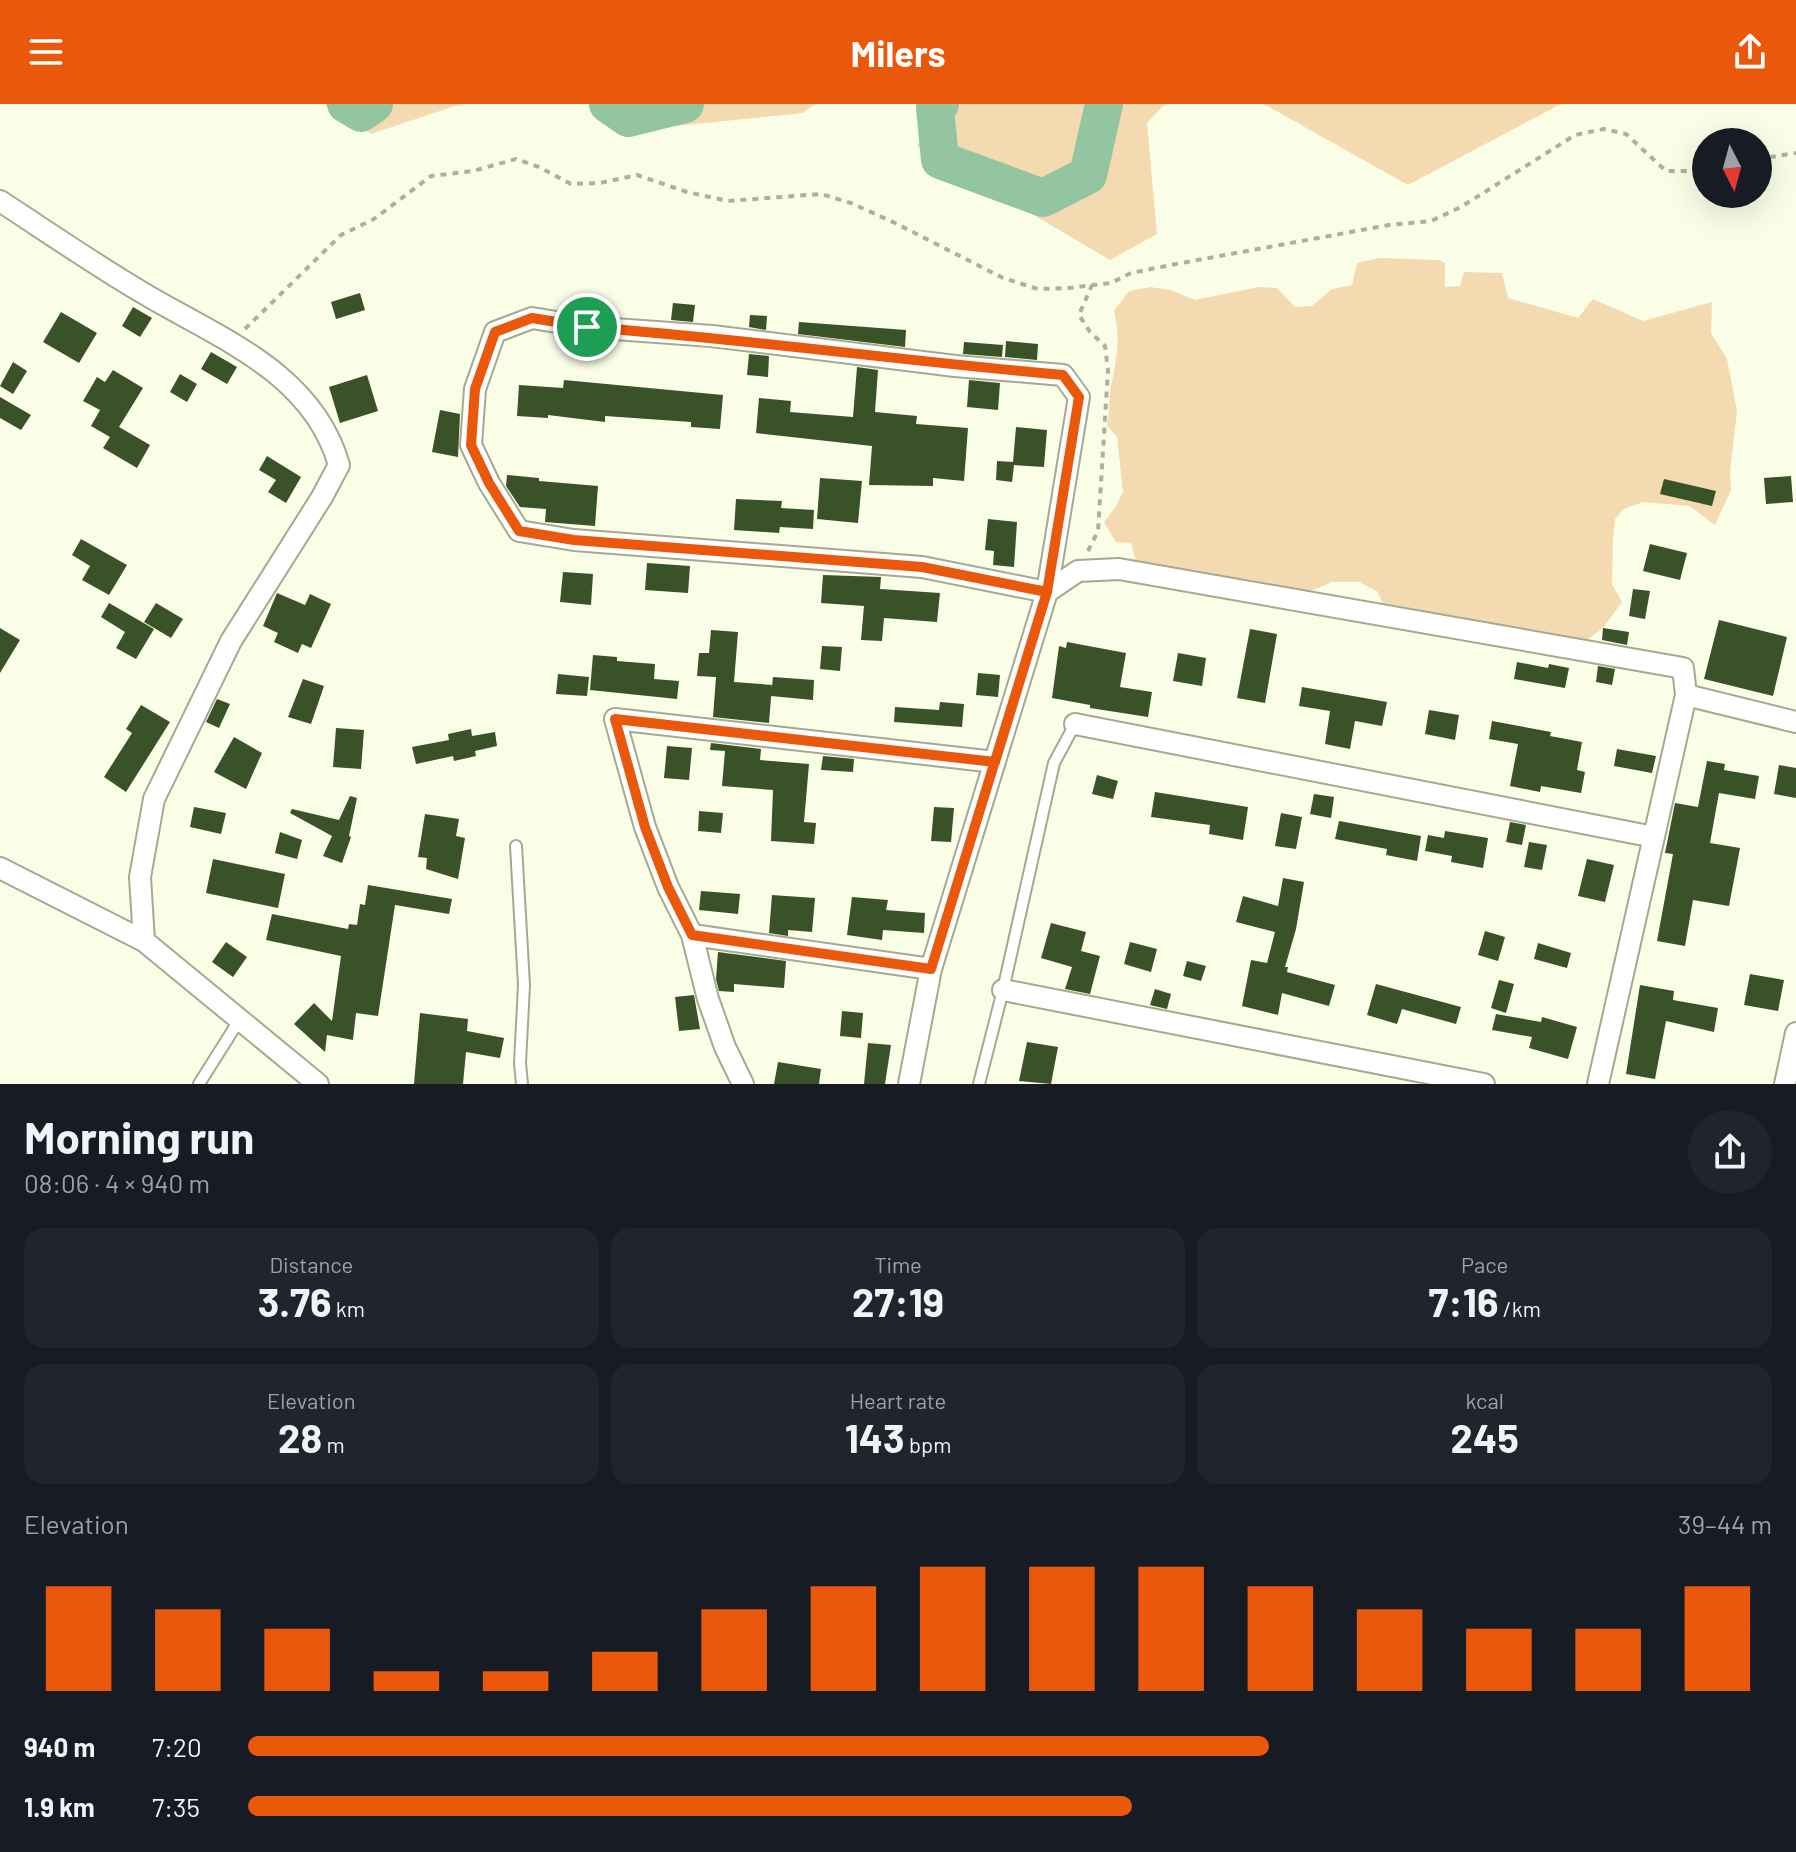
<!DOCTYPE html>
<meta charset="utf-8">
<style>
:root{--surface:#171b24;--page:#20242c;--text:#f1f3f6;--muted:#9ea1a6;--accent:#ea580c}
body{margin:0;font-family:Barlow,sans-serif;background:var(--page);color:var(--text);height:100vh;display:flex;flex-direction:column;font-size:30px;white-space:nowrap}
*{box-sizing:border-box;margin:0}
p{font-size:26px;color:var(--muted)}
.icon{flex:none;width:44px;height:44px;fill:none;stroke:currentColor;stroke-width:2;stroke-linecap:round;stroke-linejoin:round}
.map{position:relative;height:980px;overflow:hidden}
.details{display:flex;flex-direction:column;background:var(--surface);flex:1}
.details>*{flex:none}
.needle{width:52px;rotate:174deg}
.controls{position:absolute;left:1692px;top:24px;display:grid;gap:16px}
.controls a{display:grid;place-items:center;width:80px;height:80px;border-radius:50%;background:var(--surface);box-shadow:0 8px 32px #0002;font-size:40px}
.pin{position:absolute;display:grid;place-items:center;width:68px;height:68px;color:#fff;margin:-34px;border:4px solid #fff;border-radius:50%;box-shadow:0 2px 8px #0007}
.round{display:grid;place-items:center;flex:none;width:84px;height:84px;border-radius:42px;background:var(--page)}
.headline{display:flex;align-items:center;justify-content:space-between;height:136px;padding:0 24px}
h1{font-size:44px;font-weight:700;line-height:60px}
.metrics{display:grid;grid-template-columns:repeat(3,1fr);gap:12px;height:136px;padding:8px 24px}
.metrics div{display:grid;align-content:center;border-radius:20px;background:var(--page);text-align:center}
.metrics b{font-size:40px;font-weight:700}
.metrics small{font-size:22px;font-weight:400}
.metrics p{font-size:22px}
.chart{height:224px;padding:16px 24px}
.chart p{display:flex;justify-content:space-between}
.chart svg{width:100%;height:144px;margin-top:8px;stroke:var(--accent);stroke-width:6}
ul{padding:0 24px;list-style:none;font-size:26px}
li{display:grid;grid-template-columns:128px 96px 1fr;align-items:center;height:60px}
li i{height:20px;border-radius:10px;background:var(--accent)}
header{display:flex;justify-content:space-between;align-items:center;height:104px;padding:0 24px;background:var(--accent);color:#fff;font-size:36px;font-weight:700}
.map>svg:first-child{display:block}
</style>
<header><svg class="icon" aria-label="menu" viewBox="0 0 24 24"><path d="M4 6h16M4 12h16M4 18h16"/></svg>Milers<svg class="icon" aria-label="share" viewBox="0 0 24 24"><path d="M12 15V3M7 8l5-5 5 5M5 13v7h14v-7"/></svg></header>
<div class="map">
<svg width="1796" height="980" viewBox="0 0 1796 980">
<rect width="100%" height="100%" fill="#fafee7"/>
<path fill="#f4dab0" d="M323 0H461L371 30Z
M604 0H815L803 9 665 23Z
M947 0H1165L1147 19 1157 130 1110 156 917 42Z
M1264 0H1561L1408 81Z
M1380 154 1439 156 1445 159V183L1460 182 1464 168 1502 169 1508 194 1578 214 1593 195 1643 217 1712 198 1711 229 1727 255 1737 307 1730 368 1731 386 1715 421 1690 402 1643 398 1624 405 1615 415 1613 435 1612 480 1622 498 1603 524 1587 536 1481 525 1459 512 1448 514 1384 502 1377 487 1359 478H1332L1309 488 1275 489 1139 468 1131 439 1116 438 1104 418 1115 404 1123 388 1117 333 1107 321C1109 311 1109 300 1110 289 1115 257 1122 241 1114 207L1129 187 1150 183 1171 186 1195 196 1259 183 1277 184 1295 203 1312 202 1332 185 1352 181 1357 159Z"/>
<g fill="none" stroke-linecap="round" stroke-linejoin="round">
<path stroke="#93c5a0" stroke-width="38" d="M346 0 361 9 374 0
M608 0 628 14 685 0
M940 0 935 4 940 56 1043 94 1088 71 1104 0"/>
</g>
<path fill="#395228" d="M360 189 365 206 336 215 331 198Z
M673 199 695 201 693 218 671 216Z
M133 203 152 214 140 233 122 222Z
M61 208 97 229 79 259 43 238Z
M750 211 767 212 766 226 749 223Z
M799 218 906 226 905 243 798 230Z
M1006 237 1038 240 1037 256 1005 253Z
M964 238 1003 241 1002 253 963 250Z
M211 248 237 263 227 280 201 265Z
M749 250 769 252 768 273 747 271Z
M13 258 27 267 13 290 0 282Z
M857 263 878 266 875 308 917 312 916 320 968 324 964 377 933 374V382L869 381 872 342 756 329 759 294 791 297 790 308 853 313Z
M113 266 143 284 119 323 150 341 137 364 103 344 110 333 91 322 100 306 83 297 97 273 105 278Z
M180 270 197 280 187 298 170 288Z
M367 271 378 307 340 319 329 283Z
M564 276 723 291 720 325 691 323V318L605 312V318L548 311V314L517 312 519 281 563 284Z
M969 276 1000 279 998 306 967 303Z
M0 293 31 311 21 326 0 314Z
M440 306 460 310 458 353 432 348Z
M1016 323 1047 326 1044 363 1014 361 1012 378 996 376 997 357 1013 358Z
M267 352 301 373 286 399 268 388 276 376 259 366Z
M507 371 539 374V377L598 382 595 422 545 418 546 405 520 403 506 382Z
M1791 372 1793 398 1766 400 1764 374Z
M820 374 862 377 858 419 817 415Z
M1664 375 1716 387 1712 402 1660 390Z
M736 395 782 397 781 404 814 406 813 425 780 423 779 429 734 426Z
M988 415 1017 418 1014 463 993 461 994 447 985 446Z
M81 435 127 461 109 491 82 476 90 462 72 451Z
M1650 440 1687 449 1680 476 1643 467Z
M647 459 690 462 688 489 645 486Z
M563 468 593 470 591 501 560 498Z
M823 471 881 473 880 485 940 489 937 518 884 514 882 537 861 536 864 502 821 499Z
M1633 485 1650 487 1645 515 1629 512Z
M277 489 305 501 310 490 331 500 311 544 302 540 298 549 274 538 278 529 263 522Z
M109 499 154 525 136 555 116 544 125 528 101 513Z
M156 499 183 515 171 534 144 518Z
M1719 516 1787 533 1773 592 1704 575Z
M0 524 20 536 0 569Z
M1603 524 1629 528 1627 541 1602 536Z
M1250 525 1277 530 1265 599 1237 594Z
M711 526 738 528 734 578 772 581 769 619 713 613 716 573 697 572 699 549H709Z
M1067 538 1126 549 1120 583 1152 588 1148 613 1090 604V601L1052 594 1059 542 1066 544Z
M822 542 842 543 840 567 820 565Z
M1178 549 1206 554 1202 582 1173 577Z
M593 551 617 553V557L655 560 654 575 679 577 677 595 590 586Z
M1517 558 1548 564 1549 560 1569 564 1565 584 1514 575Z
M1598 562 1615 565 1612 581 1596 578Z
M978 569 1000 571 998 593 976 591Z
M558 570 589 573 587 592 556 590Z
M773 573 814 576 813 596 771 592Z
M303 575 324 582 311 620 288 613Z
M1302 583 1387 598 1382 622 1355 617 1350 645 1325 640 1330 607 1299 602Z
M217 595 230 600 219 624 206 618Z
M940 598 964 600 962 623 894 618 895 603 939 606Z
M141 601 170 618 126 688 104 673 132 629 126 625Z
M1429 606 1459 611 1455 636 1425 630Z
M1492 617 1551 628 1550 632 1582 638 1577 666 1585 668 1581 689 1541 682 1540 688 1510 682 1518 640 1489 635Z
M336 624 364 626 361 665 333 663Z
M471 625 472 632 495 628 497 642 475 647 476 652 454 657 453 652 416 660 412 643 449 636 448 630Z
M234 633 262 649 246 685 214 668Z
M711 639 761 645 760 656 809 660 804 718 816 719 814 740 771 737 773 686 722 682 725 647 710 646Z
M667 642 692 644 689 676 664 674Z
M1617 645 1656 652 1652 669 1614 662Z
M823 652 854 655 853 668 821 666Z
M1707 657 1725 660 1724 666 1759 672 1755 695 1719 689 1710 739 1740 744 1729 802 1693 796 1685 842 1657 837 1673 750 1665 749 1675 699 1698 703Z
M1779 661 1796 664V694L1774 690Z
M1097 671 1118 677 1113 695 1092 690Z
M1155 688 1248 703 1243 736 1209 730 1210 721 1151 713Z
M1314 690 1334 693 1331 714 1310 710Z
M350 692 357 694 349 732 351 733 342 759 323 752 332 732 290 709 292 705 339 716Z
M194 703 226 709 221 730 190 723Z
M934 703 954 704 951 738 931 737Z
M699 707 723 709 721 729 698 727Z
M1281 709 1302 713 1296 745 1275 742Z
M425 710 459 715 456 732 465 734 458 775 426 765 427 754 418 753Z
M1339 717 1421 732 1417 757 1386 751 1387 745 1335 735Z
M1510 718 1526 721 1522 741 1506 738Z
M1445 727 1488 734 1483 764 1451 758 1452 752 1425 747 1428 731 1444 734Z
M280 728 302 736 297 755 275 749Z
M1529 738 1547 741 1542 766 1524 763Z
M213 755 285 770 278 804 206 789Z
M1587 755 1614 761 1605 798 1578 792Z
M1283 774 1304 778 1296 825 1285 863H1288L1287 868 1335 881 1329 902 1282 889 1278 911 1242 902 1251 856 1267 859 1275 828 1236 818 1243 792 1278 802Z
M368 781 452 795 449 810 395 801 378 912 356 909 353 936 327 931 325 948 294 920 314 899 332 917 341 852 266 836 272 810 348 825 349 820 357 821 360 800 365 801Z
M701 787 740 790 738 810 699 806Z
M772 791 815 794 812 828 788 826V832L769 829Z
M852 793 888 796 886 806 925 809 924 829 883 826 882 836 847 831Z
M1051 819 1086 828 1081 847 1100 852 1090 890 1065 885 1072 863 1041 854Z
M1485 827 1505 833 1498 857 1478 851Z
M226 838 247 853 233 873 212 858Z
M1130 838 1157 845 1151 868 1124 860Z
M1538 839 1571 849 1567 864 1534 855Z
M718 848 786 857 784 884 734 880V888L719 887 716 875Z
M1187 857 1206 862 1201 877 1183 872Z
M1750 870 1784 876 1778 907 1744 901Z
M1499 876 1514 880 1506 909 1491 904Z
M1376 880 1461 903 1456 920 1402 905 1397 920 1367 911Z
M1640 881 1674 887 1673 896 1718 904 1714 928 1666 917 1655 975 1626 970Z
M1155 885 1171 890 1167 905 1150 901Z
M694 891 700 925 679 927 675 893Z
M842 907 863 909 861 934 840 932Z
M420 909 468 915 467 927 504 934 500 954 466 948 463 980H414Z
M1496 910 1541 918 1542 913 1577 923 1568 955 1529 944 1532 933 1492 926Z
M1027 938 1058 943 1051 980 1019 977Z
M868 939 891 941 885 980H864Z
M778 958 821 965 819 980H774Z"/>
<g fill="none" stroke-linecap="round" stroke-linejoin="round">
<defs>
<path id="lane" d="M516 742 524 881 520 959 522 980
M199 980 240 915
M979 980 1003 886 1054 659 1075 620"/>
<path id="street" d="M0 97C46 127 91 158 138 186 215 233 312 266 339 361L322 393 231 537 154 695 140 773 144 837
M1686 591 1796 618
M1075 620 1654 733
M0 764 144 837 318 980
M692 831 931 865
M1003 886 1484 980
M743 980 725 943 708 895 692 831 668 783 645 723 615 615 995 658
M909 980 931 865 1047 488 1079 293 1063 271 955 262 712 232 587 223 532 214 495 228 475 285 471 341 489 379 519 427 574 436 922 463 1047 488 1078 467 1119 465 1683 564 1686 591 1598 980
M1785 980 1796 929"/>
</defs>
<use href="#lane" stroke="#a5aa8f" stroke-width="14"/>
<use href="#street" stroke="#a5aa8f" stroke-width="24"/>
<path stroke="#adb09e" stroke-width="4" stroke-dasharray="6 6" stroke-linecap="butt" d="M1758 55 1796 49
M245 225 341 131 374 115 431 72 473 67 516 55 539 63 571 80 600 79 637 71 687 88 728 97 821 90 851 99 895 119 1003 174 1038 185 1069 184 1111 179 1131 169 1176 160 1389 121 1431 117 1461 103 1575 31 1604 25 1626 30 1666 67H1706
M1088 447 1098 427 1108 266 1105 242 1090 228 1079 211 1092 181"/>
<use href="#lane" stroke="#fff" stroke-width="10"/>
<use href="#street" stroke="#fff" stroke-width="20"/>
</g>
<g fill="none" stroke-linecap="round" stroke-linejoin="round">
<defs>
<path id="route" d="M587 223C746 235 904 257 1063 271L1079 293 1047 488 931 865 692 831 668 783 645 723 615 615 995 658 1047 488 922 463 574 436 519 427 489 379 471 341 475 285 495 228 532 214 587 223"/>
</defs>
<use href="#route" stroke="#fff" stroke-width="16"/>
<use href="#route" stroke="#ea580c" stroke-width="10"/>
</g>
</svg>
<div class="controls">
<a><svg class="needle" viewBox="-14 -14 28 28"><path d="M0-13l5 13h-10z" fill="#e53935"/><path d="M0 13l5-13h-10z" fill="#9ea1a6"/></svg></a>
</div>
<div class="pin" style="left:587px;top:223px;background:#1e9e55"><svg class="icon" aria-label="arrive" viewBox="0 0 24 24"><path d="M6 21V4h12l-3 4 3 4H6"/></svg></div>
</div>
<section class="details">
<div class="headline"><div><h1>Morning run</h1><p>08:06 · 4 × 940 m</p></div><a class="round"><svg class="icon" aria-label="share" viewBox="0 0 24 24"><path d="M12 15V3M7 8l5-5 5 5M5 13v7h14v-7"/></svg></a></div>
<div class="metrics">
<div><p>Distance</p><b>3.76<small> km</small></b></div>
<div><p>Time</p><b>27:19</b></div>
<div><p>Pace</p><b>7:16<small> /km</small></b></div>
</div>
<div class="metrics">
<div><p>Elevation</p><b>28<small> m</small></b></div>
<div><p>Heart rate</p><b>143<small> bpm</small></b></div>
<div><p>kcal</p><b>245</b></div>
</div>
<div class="chart"><p><span>Elevation</span>39–44 m</p>
<svg viewBox="0 0 160 44" preserveAspectRatio="none"><path d="M5 44V12M15 44V19M25 44V25M35 44V38M45 44V38M55 44V32M65 44V19M75 44V12M85 44V6M95 44V6M105 44V6M115 44V12M125 44V19M135 44V25M145 44V25M155 44V12"/></svg>
</div>
<ul>
<li><b>940 m</b>7:20<i style="width:67%"></i></li>
<li><b>1.9 km</b>7:35<i style="width:58%"></i></li>
</ul>
</section>
